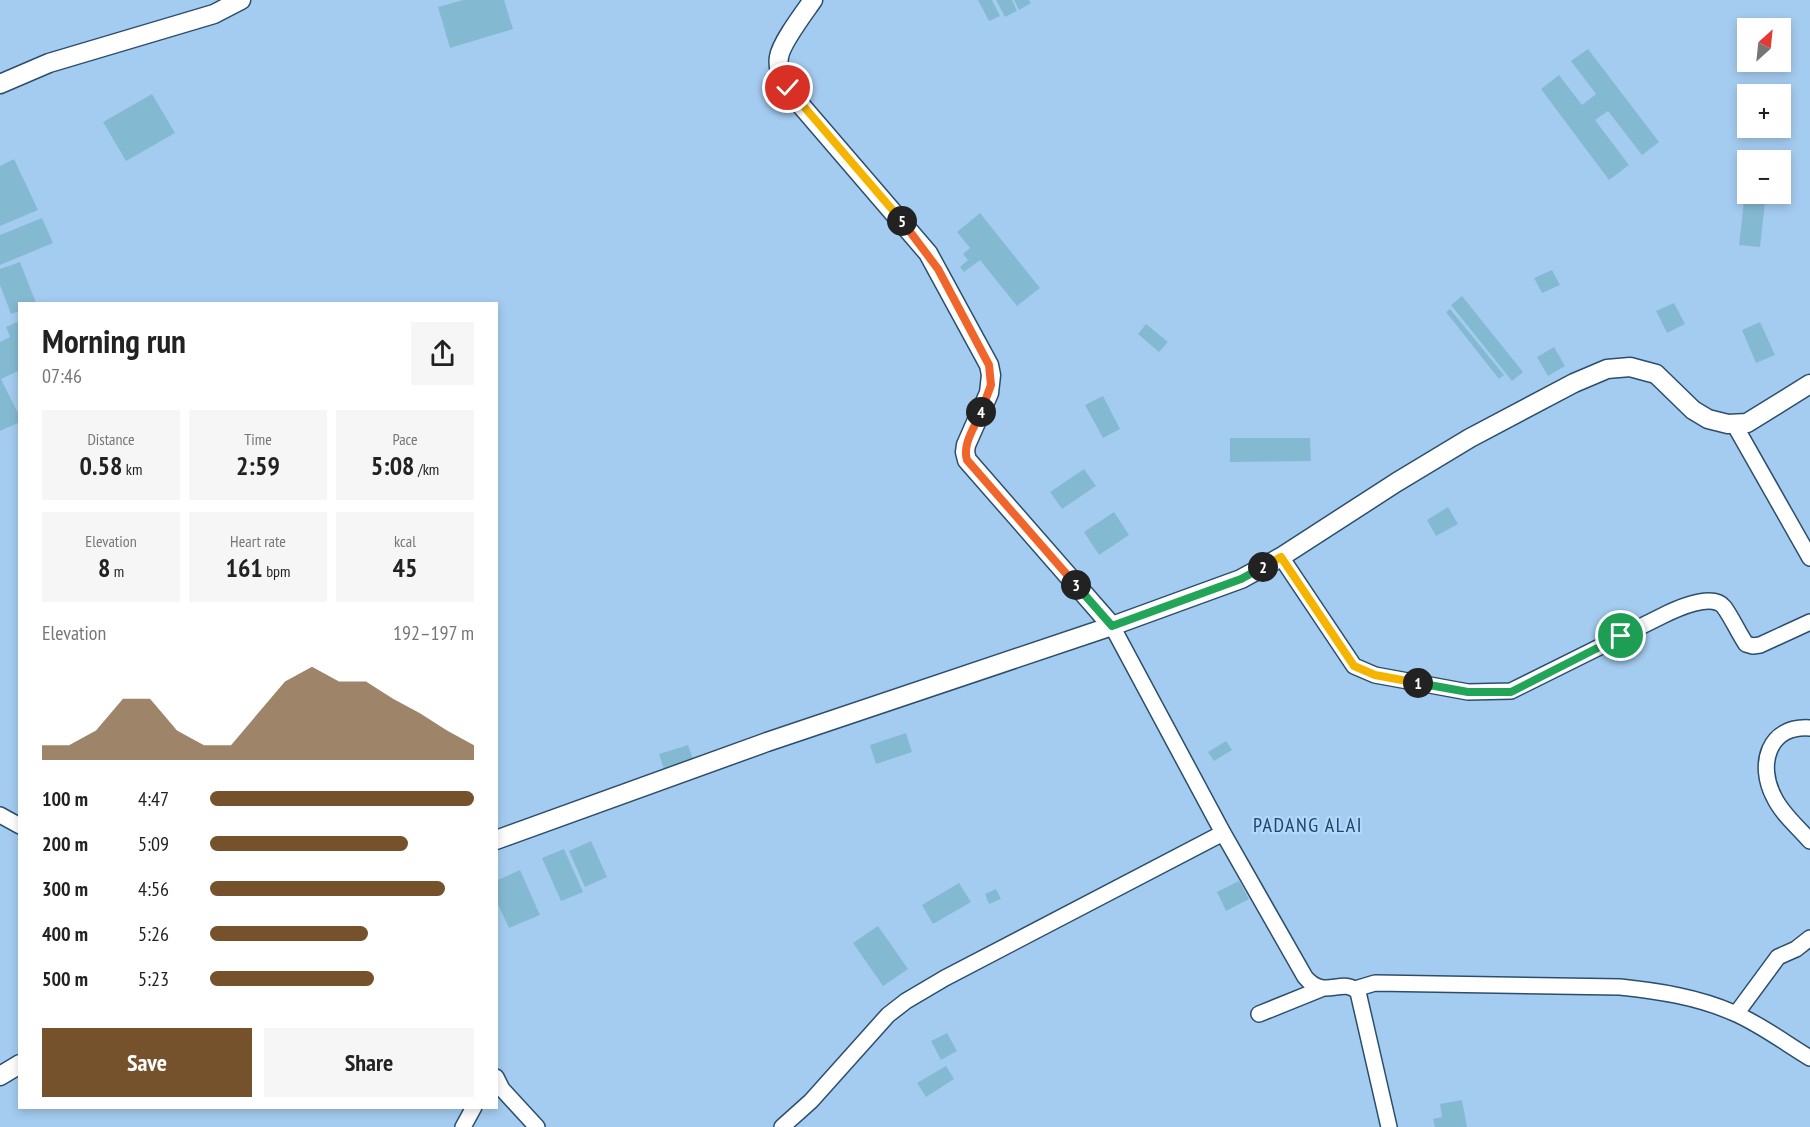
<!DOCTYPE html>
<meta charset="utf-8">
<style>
:root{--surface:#fff;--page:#f6f6f6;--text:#222;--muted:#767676;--accent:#76522c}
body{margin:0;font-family:"PT Sans Narrow",sans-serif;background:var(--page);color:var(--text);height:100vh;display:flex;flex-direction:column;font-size:22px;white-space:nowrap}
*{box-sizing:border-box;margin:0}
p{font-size:20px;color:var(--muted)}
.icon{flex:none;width:33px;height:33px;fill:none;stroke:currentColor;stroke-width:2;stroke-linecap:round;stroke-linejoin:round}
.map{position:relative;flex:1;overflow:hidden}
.sheet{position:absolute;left:18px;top:302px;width:480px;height:807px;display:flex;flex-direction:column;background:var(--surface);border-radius:0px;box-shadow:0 3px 9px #0003}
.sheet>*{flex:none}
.needle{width:39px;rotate:27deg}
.tools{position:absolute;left:1737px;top:18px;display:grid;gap:12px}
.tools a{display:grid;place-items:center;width:54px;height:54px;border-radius:0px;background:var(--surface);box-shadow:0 3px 9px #0003;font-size:30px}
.pin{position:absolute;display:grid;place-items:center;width:51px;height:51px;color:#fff;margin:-26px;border:3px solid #fff;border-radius:50%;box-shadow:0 2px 6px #0007}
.km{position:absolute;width:30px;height:30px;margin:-15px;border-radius:50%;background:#222;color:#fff;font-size:16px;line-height:30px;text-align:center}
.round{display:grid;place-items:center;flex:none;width:63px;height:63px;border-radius:0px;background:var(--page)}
.head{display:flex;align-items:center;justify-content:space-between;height:102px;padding:0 24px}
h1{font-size:33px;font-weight:800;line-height:45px}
.stats{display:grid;grid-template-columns:repeat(3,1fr);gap:9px;height:102px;padding:6px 24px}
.stats div{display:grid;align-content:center;border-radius:0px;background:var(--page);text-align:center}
.stats b{font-size:26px;font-weight:800}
.stats small{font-size:16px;font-weight:400}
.stats p{font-size:16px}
.chart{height:168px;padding:12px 24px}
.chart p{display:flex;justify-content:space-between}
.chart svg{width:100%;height:108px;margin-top:6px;fill:var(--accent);opacity:.7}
.primary-button{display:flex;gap:12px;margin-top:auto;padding:12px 24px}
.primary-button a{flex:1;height:69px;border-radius:0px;background:var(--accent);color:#fff;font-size:24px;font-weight:800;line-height:69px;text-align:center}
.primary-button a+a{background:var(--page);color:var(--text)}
ul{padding:0 24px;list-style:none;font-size:20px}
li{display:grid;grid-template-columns:96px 72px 1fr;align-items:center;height:45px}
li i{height:15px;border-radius:8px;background:var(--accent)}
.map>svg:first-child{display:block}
</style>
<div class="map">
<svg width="1810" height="1127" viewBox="0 0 1810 1127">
<rect width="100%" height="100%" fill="#a4ccf0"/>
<path fill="#84bad1" d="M463 0H504L513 29 450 48 438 7Z
M978 0H992L1000 16 989 21Z
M996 0H1012L1017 11 1005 17Z
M1014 0H1029L1031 3 1019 10Z
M1588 49 1659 142 1642 155 1608 111 1595 120 1629 165 1609 180 1541 89 1559 75 1582 105 1596 94 1571 61Z
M152 94 175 133 126 161 103 122Z
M14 159 38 210 0 226V166Z
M1746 183 1748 194H1766L1760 247 1739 245Z
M980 213 1040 288 1017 306 980 260 964 272 960 267 968 260 963 254 970 248 957 232Z
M42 218 53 243 0 265V235Z
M20 262 36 303H20V311L11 314 0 285V269Z
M1552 270 1560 285 1542 293 1534 278Z
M1462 296 1523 372 1512 381 1451 305Z
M1674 303 1685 324 1667 333 1656 311Z
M1450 309 1504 375 1499 379 1446 312Z
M17 322 20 328V370L1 379 20 417V422L0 431V342L10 337 6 327Z
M1760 322 1775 355 1756 363 1742 330Z
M1146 324 1168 342 1159 352 1138 334Z
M1554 347 1565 366 1548 376 1537 357Z
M1103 396 1120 429 1103 438 1085 405Z
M1230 438H1310L1311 461 1230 462Z
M1084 469 1096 486 1062 509 1050 492Z
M1448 507 1458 524 1436 536 1427 520Z
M1114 512 1129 535 1099 555 1084 532Z
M906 733 912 752 876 764 870 745Z
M1226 741 1232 750 1214 761 1208 752Z
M688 745 694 762 665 772 659 754Z
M591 841 607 877 585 887 569 851Z
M564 849 583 892 561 901 542 858Z
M520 870 540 915 509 928 496 900V881Z
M1239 881 1249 899 1226 911 1217 892Z
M959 883 971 902 933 924 922 905Z
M996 889 1001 899 989 904 985 894Z
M878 926 908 969 883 986 853 943Z
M947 1033 957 1051 941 1060 931 1041Z
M946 1066 954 1079 926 1097 917 1083Z
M1462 1100 1467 1127H1435L1433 1119 1442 1117 1440 1104Z"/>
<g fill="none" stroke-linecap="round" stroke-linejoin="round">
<defs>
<path id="minor" d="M1734 424 1810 558
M1281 557 1354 666 1375 675 1468 692 1511 691 1662 616C1676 609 1712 592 1724 607 1732 618 1738 632 1746 644L1753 646 1760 645 1810 622
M1112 626 1223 833 1305 977C1325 1001 1342 976 1358 992L1389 1127
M1810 728C1768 725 1757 765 1774 797 1782 814 1798 827 1810 841
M0 815 20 826
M1355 989 1375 983 1620 987C1658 991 1698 997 1734 1013 1760 1024 1785 1043 1810 1058
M1259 1014 1321 989
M1736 1014 1778 957 1796 949 1810 938
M496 1077 502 1089 537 1127
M463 1127 474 1107
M782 1127 811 1101 888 1015 906 1001 945 978 1223 833"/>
<path id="tertiary" d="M813 0C804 13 781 43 779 57 777 69 782 79 787 89L928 253 989 365 991 375 989 393 966 445 965 452 967 460 1112 626
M0 84 49 63 214 14 241 0
M496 840 767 742 1112 626 1241 579 1281 557 1397 482 1470 438 1574 383 1607 369 1630 367 1656 374 1693 410 1708 419 1728 424 1747 423 1810 384
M0 1076 20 1064"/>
</defs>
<use href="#minor" stroke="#2b4e6d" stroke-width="18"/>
<use href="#tertiary" stroke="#2b4e6d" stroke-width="21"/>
<use href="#minor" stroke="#fff" stroke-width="15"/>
<use href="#tertiary" stroke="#fff" stroke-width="18"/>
</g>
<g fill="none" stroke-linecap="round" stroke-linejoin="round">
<defs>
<path id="split-1" d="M1418 683 1468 692H1511L1621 636"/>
<path id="split-2" d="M1263 567 1281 557 1354 666 1375 675 1418 683"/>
<path id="split-3" d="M1076 585 1112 626 1241 579 1263 567"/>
<path id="split-4" d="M981 412C975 427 962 444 967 460L1076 585"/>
<path id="split-5" d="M902 221 938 269 989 365 991 385 981 412"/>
<path id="split-6" d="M788 88 902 221"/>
</defs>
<use href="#split-1" stroke="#fff" stroke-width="12"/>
<use href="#split-2" stroke="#fff" stroke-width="12"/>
<use href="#split-3" stroke="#fff" stroke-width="12"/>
<use href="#split-4" stroke="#fff" stroke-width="12"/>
<use href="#split-5" stroke="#fff" stroke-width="12"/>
<use href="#split-6" stroke="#fff" stroke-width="12"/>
<use href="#split-1" stroke="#22a559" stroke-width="8"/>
<use href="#split-2" stroke="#f5b400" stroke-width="8"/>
<use href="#split-3" stroke="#22a559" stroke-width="8"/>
<use href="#split-4" stroke="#f0652b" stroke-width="8"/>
<use href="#split-5" stroke="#f0652b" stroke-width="8"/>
<use href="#split-6" stroke="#f5b400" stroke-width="8"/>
</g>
<g text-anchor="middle" stroke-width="4.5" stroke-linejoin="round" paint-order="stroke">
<g font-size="20" letter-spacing="1.5" fill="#214563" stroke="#b1d9fd">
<text x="1308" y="832">PADANG ALAI</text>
</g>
</g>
</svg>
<div class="tools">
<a><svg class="needle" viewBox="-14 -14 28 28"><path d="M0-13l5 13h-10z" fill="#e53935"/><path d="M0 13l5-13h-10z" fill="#767676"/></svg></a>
<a>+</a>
<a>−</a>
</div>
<div class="pin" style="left:1621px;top:636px;background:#1e9e55"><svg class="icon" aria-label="arrive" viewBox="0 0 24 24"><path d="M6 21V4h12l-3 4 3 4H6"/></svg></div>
<div class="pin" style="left:788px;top:88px;background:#d93025"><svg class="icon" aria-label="check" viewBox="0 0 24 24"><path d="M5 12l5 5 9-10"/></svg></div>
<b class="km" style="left:1418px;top:683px">1</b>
<b class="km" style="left:1263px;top:567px">2</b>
<b class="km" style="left:1076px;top:585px">3</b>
<b class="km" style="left:981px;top:412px">4</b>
<b class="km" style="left:902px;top:221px">5</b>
<section class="sheet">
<div class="head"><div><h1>Morning run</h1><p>07:46</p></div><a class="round"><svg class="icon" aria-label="share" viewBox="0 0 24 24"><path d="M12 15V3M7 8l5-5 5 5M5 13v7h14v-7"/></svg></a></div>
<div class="stats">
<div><p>Distance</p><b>0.58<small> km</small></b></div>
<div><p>Time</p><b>2:59</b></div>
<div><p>Pace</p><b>5:08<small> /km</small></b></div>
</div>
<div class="stats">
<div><p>Elevation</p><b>8<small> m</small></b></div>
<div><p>Heart rate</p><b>161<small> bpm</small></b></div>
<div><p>kcal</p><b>45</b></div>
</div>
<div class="chart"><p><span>Elevation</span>192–197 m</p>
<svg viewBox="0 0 160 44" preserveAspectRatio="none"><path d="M0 44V38L10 38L20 32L30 19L40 19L50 32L60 38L70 38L80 25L90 12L100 6L110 12L120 12L130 19L140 25L150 32L160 38V44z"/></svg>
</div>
<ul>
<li><b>100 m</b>4:47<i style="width:100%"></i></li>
<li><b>200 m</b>5:09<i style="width:75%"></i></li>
<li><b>300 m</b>4:56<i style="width:89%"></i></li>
<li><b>400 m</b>5:26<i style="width:60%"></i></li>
<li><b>500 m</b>5:23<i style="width:62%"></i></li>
</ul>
<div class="primary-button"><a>Save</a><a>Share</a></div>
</section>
</div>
